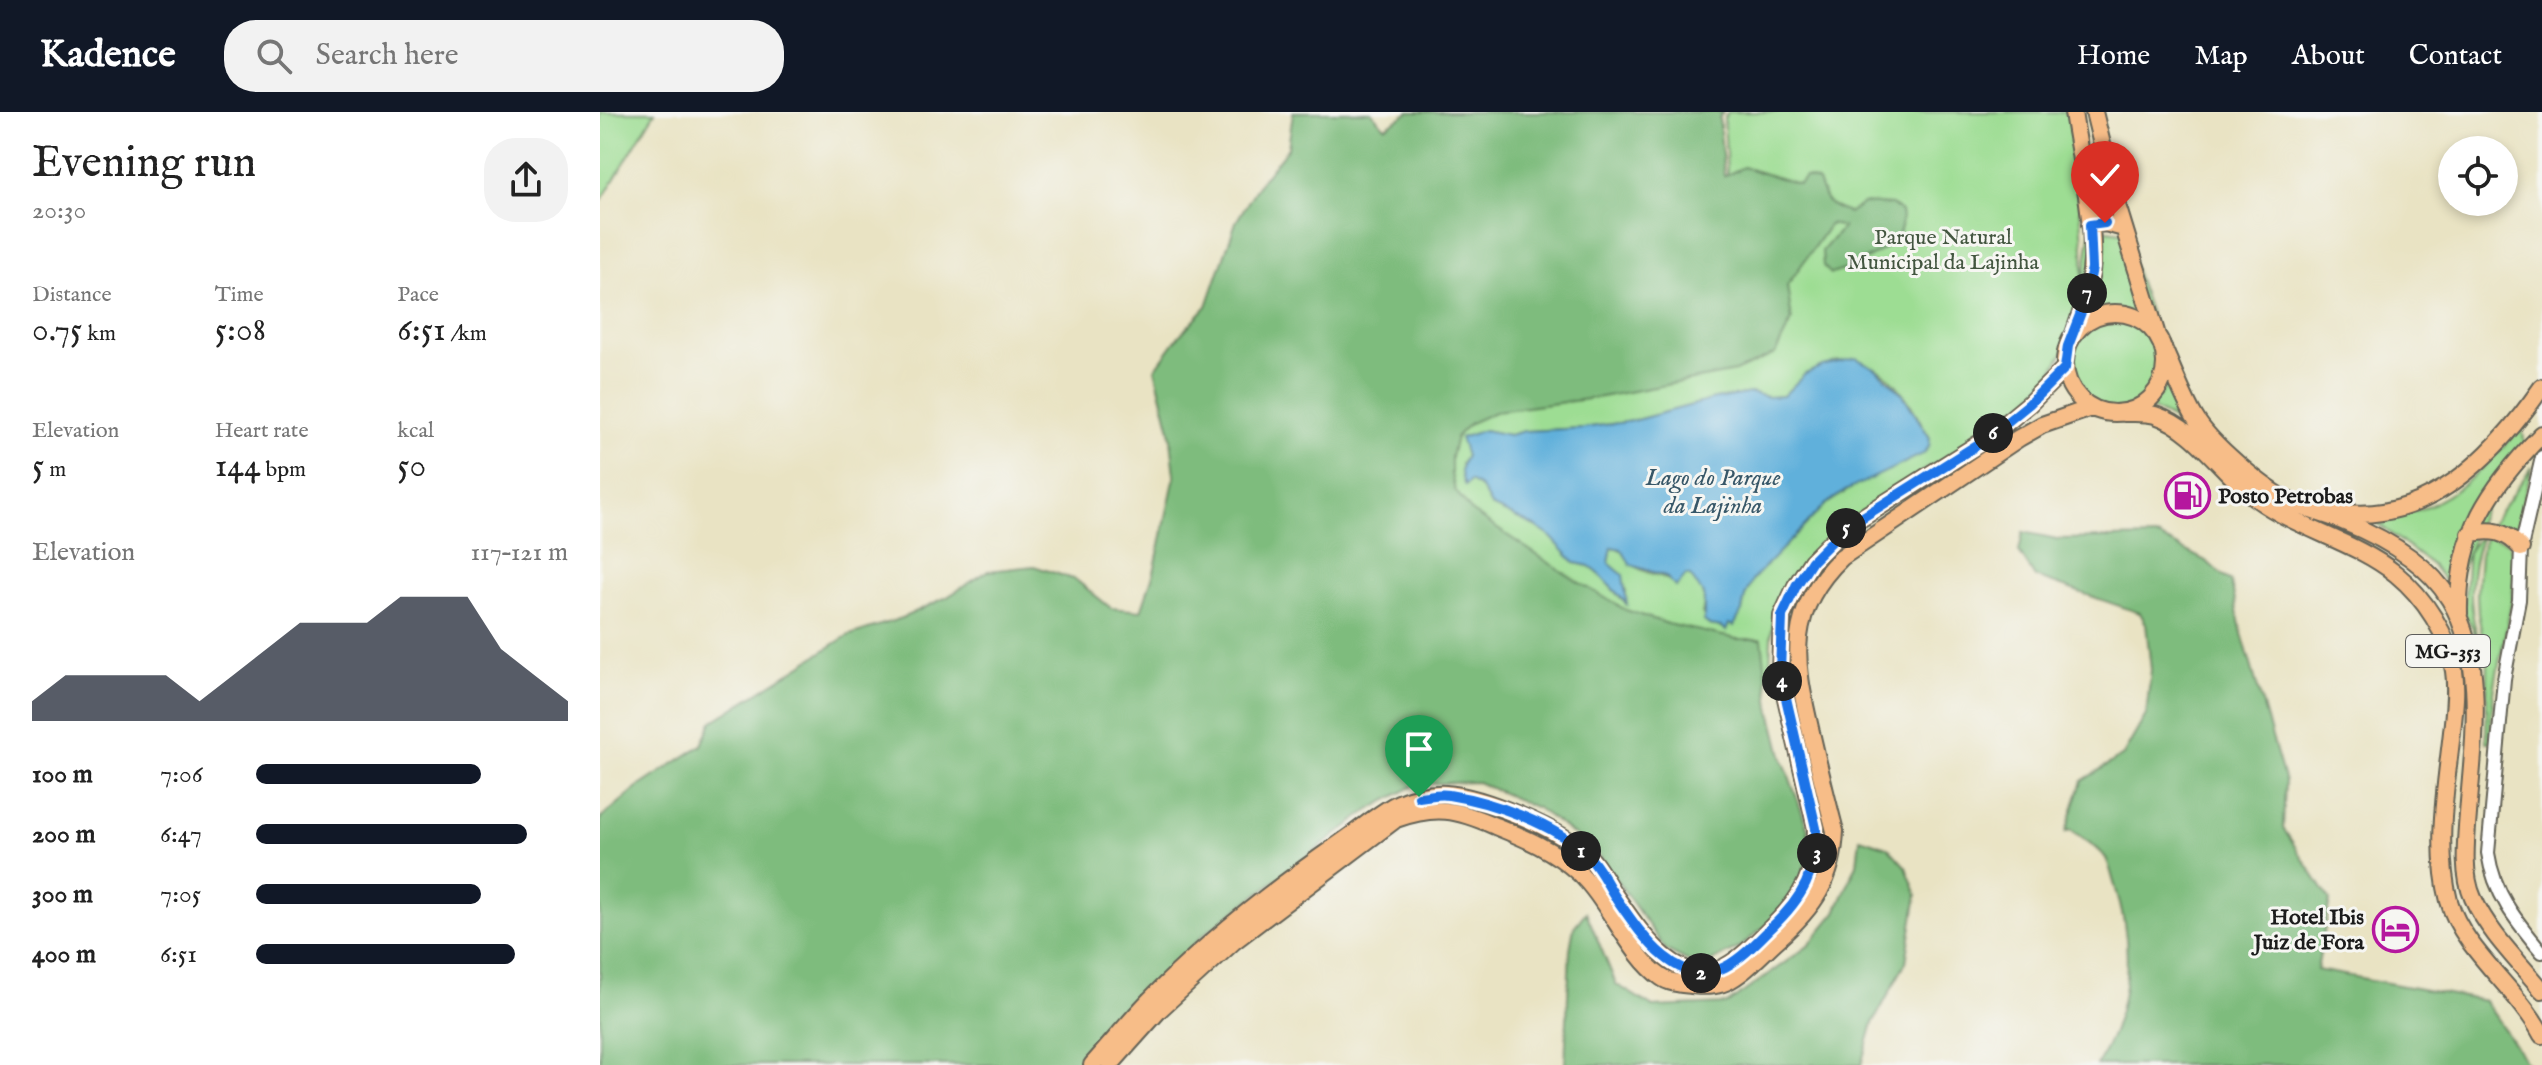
<!DOCTYPE html>
<meta charset="utf-8">
<style>
:root{--surface:#fff;--page:#f2f2f2;--text:#222;--muted:#767676;--accent:#111827}
body{margin:0;font-family:"IM FELL English",serif;background:var(--page);color:var(--text);height:100vh;display:flex;flex-direction:column;font-size:30px;white-space:nowrap}
*{box-sizing:border-box;margin:0}
p{font-size:26px;color:var(--muted)}
.icon{flex:none;width:44px;height:44px;fill:none;stroke:currentColor;stroke-width:2;stroke-linecap:round;stroke-linejoin:round}
.map{position:relative;flex:1;overflow:hidden}
.details{display:flex;flex-direction:column;background:var(--surface);width:600px}
.details>*{flex:none}
.buttons{position:absolute;left:1838px;top:24px;display:grid;gap:16px}
.buttons a{display:grid;place-items:center;width:80px;height:80px;border-radius:50%;background:var(--surface);box-shadow:0 4px 12px #0003;font-size:40px}
.pin{position:absolute;display:grid;place-items:center;width:68px;height:68px;color:#fff;margin:-82px -34px;border-radius:50% 50% 50% 0;rotate:-45deg;box-shadow:0 0 8px #0007}
.pin .icon{rotate:45deg}
.km{position:absolute;width:40px;height:40px;margin:-20px;border-radius:50%;background:#222;color:#fff;font-size:22px;line-height:40px;text-align:center}
.round{display:grid;place-items:center;flex:none;width:84px;height:84px;border-radius:32px;background:var(--page)}
.summary{display:flex;align-items:center;justify-content:space-between;height:136px;padding:0 32px}
h1{font-size:44px;font-weight:600;line-height:60px}
.metrics{display:grid;grid-template-columns:repeat(3,1fr);gap:12px;height:136px;padding:8px 32px}
.metrics div{display:grid;align-content:center}
.metrics b{font-size:34px;font-weight:600}
.metrics small{font-size:22px;font-weight:400}
.metrics p{font-size:22px}
.chart{height:224px;padding:16px 32px}
.chart p{display:flex;justify-content:space-between}
.chart svg{width:100%;height:144px;margin-top:8px;fill:var(--accent);opacity:.7}
ul{padding:0 32px;list-style:none;font-size:26px}
li{display:grid;grid-template-columns:128px 96px 1fr;align-items:center;height:60px}
li i{height:20px;border-radius:10px;background:var(--accent)}
header{display:flex;align-items:center;gap:48px;box-sizing:border-box;height:112px;padding:0 40px;background:var(--accent);color:#fff}
header strong{font-size:38px}
nav{display:flex;gap:44px;margin-inline-start:auto;font-size:28px}
.search{width:560px;height:72px;background:var(--page);display:flex;align-items:center;gap:20px;box-sizing:border-box;padding:0 28px;border-radius:32px;color:var(--muted);font-size:30px}
main{display:flex;flex:1;min-height:0}
.map>svg:first-child{display:block}
</style>
<header>
<strong>Kadence</strong>
<div class="search"><svg class="icon" aria-label="search" viewBox="0 0 24 24"><circle cx="10" cy="10" r="6"/><path d="M15 15l6 6"/></svg>Search here</div>
<nav><a>Home</a><a>Map</a><a>About</a><a>Contact</a></nav>
</header>
<main>
<section class="details">
<div class="summary"><div><h1>Evening run</h1><p>20:30</p></div><a class="round"><svg class="icon" aria-label="share" viewBox="0 0 24 24"><path d="M12 15V3M7 8l5-5 5 5M5 13v7h14v-7"/></svg></a></div>
<div class="metrics">
<div><p>Distance</p><b>0.75<small> km</small></b></div>
<div><p>Time</p><b>5:08</b></div>
<div><p>Pace</p><b>6:51<small> /km</small></b></div>
</div>
<div class="metrics">
<div><p>Elevation</p><b>5<small> m</small></b></div>
<div><p>Heart rate</p><b>144<small> bpm</small></b></div>
<div><p>kcal</p><b>50</b></div>
</div>
<div class="chart"><p><span>Elevation</span>117–121 m</p>
<svg viewBox="0 0 160 44" preserveAspectRatio="none"><path d="M0 44V38L10 30L20 30L30 30L40 30L50 38L60 30L70 22L80 14L90 14L100 14L110 6L120 6L130 6L140 22L150 30L160 38V44z"/></svg>
</div>
<ul>
<li><b>100 m</b>7:06<i style="width:72%"></i></li>
<li><b>200 m</b>6:47<i style="width:87%"></i></li>
<li><b>300 m</b>7:05<i style="width:72%"></i></li>
<li><b>400 m</b>6:51<i style="width:83%"></i></li>
</ul>
</section>
<div class="map">
<svg width="1942" height="953" viewBox="0 0 1942 953">
<rect width="100%" height="100%" fill="#f6f6f2"/>
<filter id="ink" filterUnits="userSpaceOnUse"><feTurbulence type="fractalNoise" baseFrequency=".0125" numOctaves="2"/><feDisplacementMap in="SourceGraphic" scale="16" xChannelSelector="R" yChannelSelector="G"/><feConvolveMatrix kernelMatrix="1 2 1 2 8 2 1 2 1" color-interpolation-filters="sRGB"/></filter>
<filter id="wash" filterUnits="userSpaceOnUse"><feTurbulence type="fractalNoise" baseFrequency=".006" numOctaves="4" result="noise"/><feDisplacementMap in="SourceGraphic" scale="32" xChannelSelector="R" yChannelSelector="G"/><feGaussianBlur stdDeviation="1.8" result="paint"/><feColorMatrix in="noise" values="0 0 0 0 0 0 0 0 0 0 0 0 0 0 0 0 0 1.4 0 .05"/><feComposite in="paint" operator="in"/></filter>
<g filter="url(#wash)">
<rect width="100%" height="100%" fill="#e9e3c3"/>
<path fill="#9ddd93" stroke="#5c7c58" stroke-width="2" fill-rule="evenodd" d="M0 0H55L0 91Z
M1128 0H1468C1474 56 1491 141 1479 194 1472 223 1459 254 1439 276 1420 298 1396 312 1372 328 1302 374 1206 421 1175 503 1169 521 1171 545 1170 564L1087 577 749 346 1133 167 1124 6ZM1238 249C1249 251 1265 251 1275 256 1301 268 1316 303 1330 326L1225 393 1153 467 1145 484 1142 499 1122 515 1109 513 1102 501C1107 485 1102 474 1090 464L1086 463 1076 474C1061 459 1049 465 1037 455 1028 447 1024 437 1012 434L1009 451 1026 477V492L998 461 989 454 975 451 951 424 935 414 891 394 881 376 870 369 866 373 861 352 866 344 864 335 884 318 909 323 924 319 983 316 1032 309 1115 287 1151 281 1168 285 1183 284 1205 262Z
M1491 116 1522 120 1555 217C1525 195 1509 197 1477 215Z
M1469 251a46 46 0 1 1 92 0a46 46 0 1 1-92 0Z
M1570 267 1583 308 1588 315 1546 294 1560 283Z
M1922 315 1925 334 1895 367 1853 480 1833 454 1773 408C1787 402 1806 402 1821 397 1864 380 1891 348 1922 315Z
M1932 355 1915 421 1890 414Z
M1882 423C1873 446 1869 473 1872 498 1873 515 1882 531 1882 547L1873 516 1864 501 1868 438Z
M1886 423 1908 430C1925 461 1901 532 1896 567 1892 588 1891 609 1890 630H1886L1888 549 1878 502 1877 482 1880 443Z"/>
<path fill="#7ebc7d" stroke="#4d6c4c" stroke-width="2" d="M693 0H771L785 15 809 0H1123L1119 6 1124 64 1143 55 1199 72 1205 65 1218 69C1225 90 1227 94 1249 101L1263 91 1292 93 1301 100C1306 127 1287 136 1266 147 1254 153 1245 159 1231 162L1223 154 1222 139 1243 115 1230 112 1187 174 1192 208 1175 242 1135 260 996 286 897 299 870 311 856 325 851 345V362L855 378 872 400 975 468 1026 498 1068 512 1137 527H1162L1170 595 1183 647 1208 717V742L1202 767 1177 804 1139 836 1108 851 1088 849 1066 838 996 739 937 696 877 670 817 672 769 698 603 823 476 953H0V707L38 675 102 633 112 610 247 524 302 506 347 485 388 459 434 454 476 468 511 496 541 499 554 460 575 364 570 318 555 257 579 224 607 194 636 110 660 70 688 36Z
M1423 420 1457 427 1559 425 1606 449 1631 470 1641 518 1685 670 1683 716 1730 788 1717 858 1885 889 1928 953H1497C1530 898 1535 835 1515 774 1512 766 1510 752 1505 745 1498 734 1481 726 1471 718L1466 720 1482 669 1523 643 1546 603 1551 558 1546 512 1540 501 1435 465 1419 440Z
M1260 726 1288 735 1306 755 1317 783 1306 850 1273 911 1261 953H965L970 837 974 815 986 800 1016 872 1053 895 1127 892 1208 834 1236 800 1257 752Z"/>
<path fill="#60b0db" stroke="#3e667c" stroke-width="2" d="M1256 246 1275 256 1302 281 1330 326 1329 335 1323 342 1245 379 1225 393 1153 467 1145 484 1142 499 1134 514 1129 512 1126 519 1122 515 1109 513 1104 509V483L1090 464 1086 463 1076 475 1065 464 1031 453 1021 437 1012 435 1009 451 1023 463 1027 492 998 461 989 454 975 451 951 425 935 414 891 394 881 376 870 369 865 374C860 362 859 355 866 344L860 326 884 318 909 323 924 319 983 316 1032 309 1115 287 1151 281 1168 285 1183 284 1205 262 1222 254Z"/>
</g>
<g filter="url(#ink)">
<g fill="none" stroke-linecap="round" stroke-linejoin="round">
<defs>
<path id="minor" d="M1942 345 1921 436 1919 488 1904 567 1888 741C1894 782 1916 809 1942 840"/>
<path id="major" d="M1473 0C1479 43 1497 118 1491 159 1488 180 1482 199 1475 219
M1494 0 1517 93 1556 220
M1490 113 1505 111 1524 116
M1465 251a50 50 0 1 1 100 0a50 50 0 1 1-100 0Z
M1564 238C1574 260 1582 283 1594 304 1609 331 1665 378 1693 391 1710 399 1728 403 1745 410 1784 426 1828 451 1850 488 1887 551 1873 634 1868 702 1866 728 1862 762 1873 786 1888 820 1919 850 1942 878
M1524 301C1534 301 1546 300 1555 303 1596 316 1623 362 1657 387 1700 418 1755 429 1796 462 1824 485 1849 523 1854 559 1857 579 1854 600 1852 620 1846 675 1835 734 1849 789 1862 837 1918 877 1942 923
M1733 399C1825 417 1895 343 1942 275
M1870 422C1891 416 1906 419 1921 436
M1859 502C1857 423 1889 376 1942 322
M492 953C511 932 529 910 548 890 605 831 671 779 739 732 757 720 774 705 793 694 807 686 829 681 846 682 881 684 963 718 988 744 999 755 1006 771 1015 784 1038 817 1077 880 1125 855 1143 845 1157 830 1171 816 1203 786 1217 759 1216 716L1180 560 1182 504 1196 474 1212 449 1244 417 1385 328 1429 292 1465 256
M510 953 560 897 634 829 796 707C836 693 856 697 895 714 925 726 954 738 979 761 1007 786 1031 845 1061 865 1069 871 1081 872 1091 873 1102 874 1115 875 1126 870 1145 861 1162 841 1178 827 1214 795 1233 768 1235 719 1226 685 1218 651 1210 616 1194 547 1186 499 1242 445L1419 326 1442 313 1491 296"/>
</defs>
<use href="#minor" stroke="#646256" stroke-width="16"/>
<use href="#major" stroke="#646256" stroke-width="20"/>
<use href="#minor" stroke="#fff" stroke-width="12"/>
<use href="#major" stroke="#f7bd88" stroke-width="16"/>
</g>
</g>
<g fill="none" stroke-linecap="round" stroke-linejoin="round" filter="url(#ink)">
<defs>
<path id="route" d="M819 685C829 684 840 681 849 683 893 690 954 712 987 743 998 753 1006 770 1014 783 1037 816 1076 880 1125 855 1142 846 1157 830 1171 816 1203 786 1217 760 1216 716L1180 560 1182 504 1196 474 1212 449 1244 417 1385 328 1429 292 1465 256 1468 234 1485 190 1492 156 1490 113 1505 111"/>
</defs>
<use href="#route" stroke="#fff" stroke-width="16"/>
<use href="#route" stroke="#1a73e8" stroke-width="10"/>
</g>
<defs>
<symbol id="fuel-ring" viewBox="-11 -11 22 22"><circle r="9.5" fill="#f6f6f2" stroke="#b5179e" stroke-width="1.5"/><path d="M-5.5-6h7V0h2V4h1.3V-2.5L3-4.5l.8-.8L6-3V5H2.5V1h-1V6h-7ZM-4.2-4.7v3.2H.2V-4.7Z" fill="#b5179e"/></symbol>
<symbol id="hotel-ring" viewBox="-11 -11 22 22"><circle r="9.5" fill="#f6f6f2" stroke="#b5179e" stroke-width="1.5"/><path d="M-6-4.5h1.5V1H6V5H4.5V3h-9V5H-6ZM-4 0a1.8 1.8 0 1 1 3.6 0ZM.5 0V-2.5h3Q6-2.5 6 0Z" fill="#b5179e"/></symbol>
</defs>
<g fill-rule="evenodd">
<use href="#fuel-ring" x="1562" y="358" width="51" height="51"/>
<use href="#hotel-ring" x="1770" y="792" width="51" height="51"/>
</g>
<g text-anchor="middle" stroke-width="6" stroke-linejoin="round" paint-order="stroke">
<rect fill="#f6f6f2" stroke="#5d5d5c" stroke-width="2" x="1806" y="523" width="84" height="32" rx="6"/>
<g font-size="20" font-weight="bold" fill="#1c1c1c">
<text x="1848" y="546">MG-353</text>
</g>
<g font-size="22" fill="#435640" stroke="#f6f6f2">
<text x="1343" y="132">Parque Natural<tspan x="1343" dy="25">Municipal da Lajinha</tspan></text>
</g>
<g font-size="22" font-weight="bold" fill="#1c1c1c" stroke="#f6f6f2" text-anchor="start">
<text x="1618" y="391">Posto Petrobas</text>
<text x="1764" y="812" text-anchor="end">Hotel Ibis<tspan x="1764" dy="25">Juiz de Fora</tspan></text>
</g>
<g font-size="24" font-style="italic" fill="#375768" stroke="#f6f6f2">
<text x="1113" y="373">Lago do Parque<tspan x="1113" dy="28">da Lajinha</tspan></text>
</g>
</g>
</svg>
<div class="buttons">
<a><svg class="icon" aria-label="locate" viewBox="0 0 24 24"><circle cx="12" cy="12" r="6"/><path d="M12 2v4M12 18v4M2 12h4M18 12h4"/></svg></a>
</div>
<div class="pin" style="left:819px;top:685px;background:#1e9e55"><svg class="icon" aria-label="arrive" viewBox="0 0 24 24"><path d="M6 21V4h12l-3 4 3 4H6"/></svg></div>
<div class="pin" style="left:1505px;top:111px;background:#d93025"><svg class="icon" aria-label="check" viewBox="0 0 24 24"><path d="M5 12l5 5 9-10"/></svg></div>
<b class="km" style="left:981px;top:739px">1</b>
<b class="km" style="left:1101px;top:861px">2</b>
<b class="km" style="left:1217px;top:741px">3</b>
<b class="km" style="left:1182px;top:569px">4</b>
<b class="km" style="left:1246px;top:416px">5</b>
<b class="km" style="left:1393px;top:321px">6</b>
<b class="km" style="left:1487px;top:181px">7</b>
</div>
</main>
